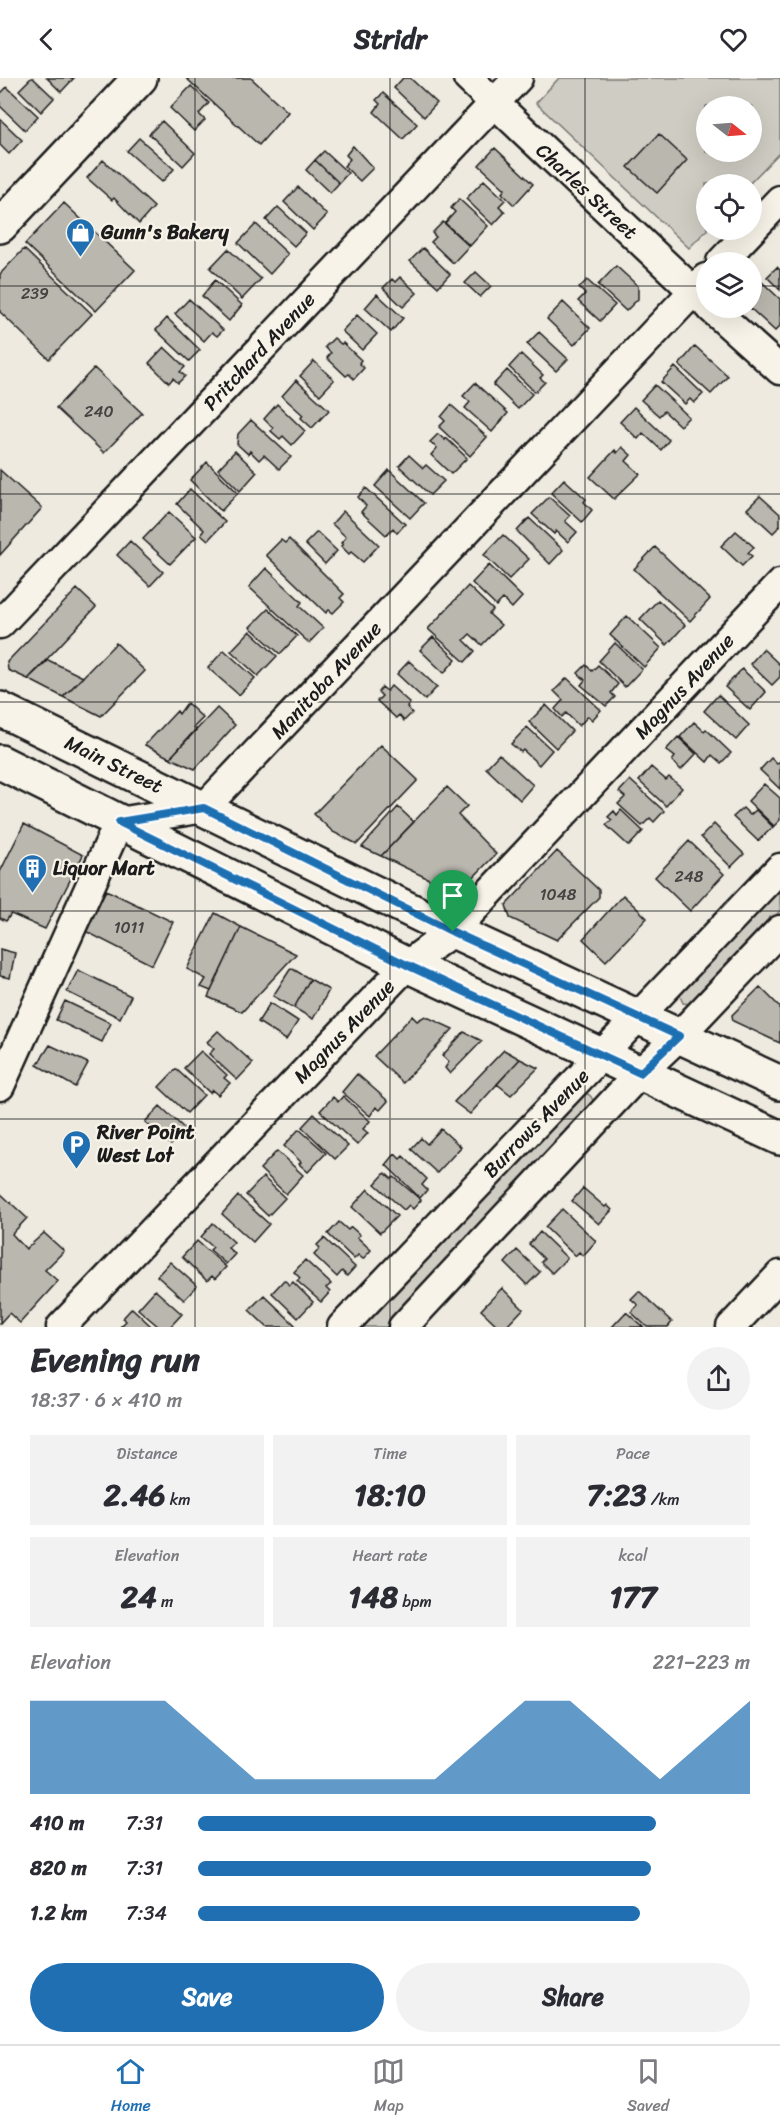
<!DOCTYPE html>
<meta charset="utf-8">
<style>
:root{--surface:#fff;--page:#f2f2f3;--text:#2b2b33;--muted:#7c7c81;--line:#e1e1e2;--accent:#1f6fb2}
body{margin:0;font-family:Sriracha,sans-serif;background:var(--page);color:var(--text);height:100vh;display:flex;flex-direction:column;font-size:22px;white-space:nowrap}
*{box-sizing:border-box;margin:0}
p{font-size:20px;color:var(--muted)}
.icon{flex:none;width:33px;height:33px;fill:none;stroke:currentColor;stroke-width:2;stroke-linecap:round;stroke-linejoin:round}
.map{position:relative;height:1249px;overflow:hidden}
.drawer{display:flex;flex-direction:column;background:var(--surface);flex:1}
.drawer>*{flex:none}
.needle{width:39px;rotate:107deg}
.tools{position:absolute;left:696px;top:18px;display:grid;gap:12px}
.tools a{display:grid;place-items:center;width:66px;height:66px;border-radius:50%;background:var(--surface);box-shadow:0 6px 24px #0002;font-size:30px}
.pin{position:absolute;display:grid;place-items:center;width:51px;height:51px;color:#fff;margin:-62px -26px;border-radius:50% 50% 50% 0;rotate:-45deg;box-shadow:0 0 6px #0007}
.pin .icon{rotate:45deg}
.round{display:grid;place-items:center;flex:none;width:63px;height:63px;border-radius:32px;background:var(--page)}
.summary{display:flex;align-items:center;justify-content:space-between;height:102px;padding:0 30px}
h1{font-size:33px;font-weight:700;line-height:45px}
.stats{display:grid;grid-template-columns:repeat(3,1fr);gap:9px;height:102px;padding:6px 30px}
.stats div{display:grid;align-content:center;border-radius:0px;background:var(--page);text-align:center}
.stats b{font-size:30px;font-weight:700}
.stats small{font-size:16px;font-weight:400}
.stats p{font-size:16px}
.chart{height:168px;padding:12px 30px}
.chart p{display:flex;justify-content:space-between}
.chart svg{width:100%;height:108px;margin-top:6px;fill:var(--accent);opacity:.7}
.action{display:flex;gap:12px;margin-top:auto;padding:12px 30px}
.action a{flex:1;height:69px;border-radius:36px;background:var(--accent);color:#fff;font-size:24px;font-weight:700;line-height:69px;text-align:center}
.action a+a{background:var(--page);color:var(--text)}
ul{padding:0 30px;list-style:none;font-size:20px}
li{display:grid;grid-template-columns:96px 72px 1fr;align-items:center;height:45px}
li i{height:15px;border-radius:8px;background:var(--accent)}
header{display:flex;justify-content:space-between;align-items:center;height:78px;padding:0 30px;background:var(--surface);font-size:27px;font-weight:700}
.menu{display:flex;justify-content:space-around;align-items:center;height:84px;border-top:2px solid var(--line);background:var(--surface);font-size:16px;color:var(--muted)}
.menu a{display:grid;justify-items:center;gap:3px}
.menu .on{color:var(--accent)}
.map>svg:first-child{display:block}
</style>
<header><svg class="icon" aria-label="back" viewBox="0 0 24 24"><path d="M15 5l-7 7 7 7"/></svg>Stridr<svg class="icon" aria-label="heart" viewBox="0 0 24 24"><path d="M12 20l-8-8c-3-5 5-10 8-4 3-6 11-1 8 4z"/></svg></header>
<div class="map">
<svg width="780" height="1249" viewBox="0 0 780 1249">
<rect width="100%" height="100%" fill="#eeeae0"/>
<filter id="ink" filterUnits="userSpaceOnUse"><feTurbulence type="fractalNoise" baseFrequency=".0167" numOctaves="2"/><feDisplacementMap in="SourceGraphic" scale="12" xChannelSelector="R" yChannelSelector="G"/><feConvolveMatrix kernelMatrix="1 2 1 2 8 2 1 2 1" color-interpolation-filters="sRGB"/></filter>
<g filter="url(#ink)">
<path fill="#cfccc3" stroke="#767470" stroke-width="1.5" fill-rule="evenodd" d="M559 0H780V74L749 106H706L707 152 689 170 536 25ZM706 28H752V74H706Z
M780 807V833L693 924 690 926 683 925 679 916Z
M582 1014C594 1016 595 1025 592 1035L387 1249H354Z"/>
<path fill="#bab7af" stroke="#1c1c1c" stroke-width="1.5" d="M31 0H33L54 20 41 34 19 12Z
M47 0H74L61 14Z
M186 0H251L288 34 259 67Z
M403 0H410L437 25 424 39 394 10Z
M191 8 209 25 199 36 205 42 194 53 170 30Z
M7 9 38 38 25 52 0 28V16Z
M383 15 417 46 403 61 374 34 380 26 376 22Z
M0 41 22 62 9 76 0 67Z
M162 43 195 75 183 88 149 56Z
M659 56 687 82 657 115 628 89Z
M139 60 174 91 162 104 127 73Z
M353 68 373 90 360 103 344 88 350 81 346 77Z
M495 70 533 106 514 127 502 115 505 111 479 87Z
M324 73 348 95 339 105 315 82Z
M103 82 154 129 139 146 114 120 112 122 87 100Z
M315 82 339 105 330 115 306 92Z
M484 102 505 122 499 128 505 134 493 147 466 121Z
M298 109 327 137 313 152 284 124Z
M459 121 488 148 470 168 445 145 455 134 451 130Z
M64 125 135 192 96 233 25 166Z
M278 129 306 155 294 168 266 142Z
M443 144 469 168 453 185 431 164 436 159 432 155Z
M256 146 288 176 270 196 238 165Z
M423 170 450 196 438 209 410 183Z
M24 171 92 236 49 281 0 234V196Z
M228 171 261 201 242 221 210 190Z
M616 188 638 208V221L626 233 598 207Z
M777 189 780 192V212L767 199Z
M476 194 491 208 480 219 465 205Z
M400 199 417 215 403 229 383 210 392 201 395 204Z
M215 202 242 227 229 243 202 218Z
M587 202 615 227 600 243 578 223 585 216 579 210Z
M762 204 780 221V248L775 253 750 230 759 218 754 213Z
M377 216 403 240 391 254 365 230Z
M189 221 223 252 217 258 212 254 204 263 175 236Z
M563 224 590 250 574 267 547 241Z
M357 237 377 256 362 272 342 253Z
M167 240 200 272 189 283 156 252Z
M539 254 568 281 556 293 527 266Z
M334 260 341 266 343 265 361 282 359 285 364 290 354 301 349 296 346 298 327 280 331 275 325 269Z
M695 268 728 298 711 316 679 287Z
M164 269 185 289 180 294 185 298 178 305 173 300 169 305 149 285Z
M521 276 543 297 540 300 545 304 535 314 509 289Z
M314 283 334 302 320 317 300 298Z
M675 289 703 316 694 325 690 321 685 326 661 304Z
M94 290 142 335 104 375 56 330Z
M507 292 532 316 518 331 493 307Z
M296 302 329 332 312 350 301 340 303 337 282 318Z
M475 305 508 335 492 354 465 330 470 324 463 318Z
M655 307 689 339 680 348 664 333 659 338 641 322Z
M277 326 305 353 292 367 283 358 280 361 271 353 273 350 264 341Z
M451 327 487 359 470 378 439 349 445 343 441 339Z
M634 329 669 362 661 372 643 355 638 361 620 344Z
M251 342 291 379 279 391 264 377 259 382 250 373 248 376 237 366 238 356Z
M438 356 445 362 446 360 467 380 451 396 431 377 437 370 430 364Z
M622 369 631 377 626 383 640 396 614 421 590 399 615 372 617 375Z
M235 373 257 394 240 413 218 391Z
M409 377 423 390 426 387 444 403 430 417 399 388Z
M207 384 238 415 221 433 190 402Z
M0 392 42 430 0 477Z
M389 392 424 425 410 440 375 408Z
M564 401 586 421 584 424 592 432 582 444 551 415Z
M366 410 405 446 397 455 393 450 386 457 361 434 366 428 358 419Z
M190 411 225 444 208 462 201 456 204 452 177 426Z
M760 418 780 436V448L773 455 747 431Z
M549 419 570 438 565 443 577 454 568 464 556 453 554 456 532 436Z
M343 433 379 467 363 484 351 474 349 476 341 468 343 467 341 465 346 459 332 446Z
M169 434 196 459 170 486 143 461Z
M529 440 563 472 550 486 517 453Z
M736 453 754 469 748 475 752 478 742 488 721 468Z
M317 454 337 473 325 486 305 466Z
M503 457 529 481 509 501 484 477Z
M289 461 344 516 340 520 344 524 333 535 329 532 326 535 266 477 281 462 285 465Z
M130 463 163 494 150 508 117 477Z
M655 469 710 521 690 543 634 491Z
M489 487 522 519 512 530 503 521 496 528 472 505Z
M266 490 302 524 299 528 323 550 309 565 249 509Z
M468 508 493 532 489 536 501 547 482 567 470 556 464 562 475 573 465 584 428 551Z
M77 511 96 529 28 601 8 592 7 584Z
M658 522 685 547 667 567 640 541Z
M268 531 297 558 280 576 250 549Z
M627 538 661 570 644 589 610 557Z
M250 553 277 578 258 598 231 573Z
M433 559 456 581 444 595 420 572Z
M116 565 145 593 101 638 63 619Z
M615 565 642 591 625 609 599 583Z
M763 571 780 587V599L772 607 750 586Z
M224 572 255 600 239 617 208 590Z
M48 582 83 599 63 619 28 601Z
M409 583 437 609 425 622 397 596Z
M586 587 592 593 598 587 618 606 611 615 615 619 606 628 581 607 585 602 578 595Z
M742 591 766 614 750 632 725 609Z
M567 600 601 632 592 642 588 638 579 648 566 635 562 639 555 631 563 622 554 613Z
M391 608 410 625 407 629 412 635 404 643 399 637 396 640 377 623 382 618 378 614 382 609 387 613Z
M718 617 749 647 736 662 704 633Z
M187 625 203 640 194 649 196 651 170 680 145 667 177 633 179 636Z
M546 627 572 653 556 670 529 644Z
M217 630 235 647 195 691 170 680Z
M694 644 704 653 706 651 731 675 721 685 712 677 707 684 680 659Z
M527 649 552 672 539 687 523 672 521 674 511 666Z
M678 659 696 676 681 692 672 683 675 679 666 672Z
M381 667 418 702 357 766 333 754 314 736Z
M499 676 533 707 520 722 486 690Z
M771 680 777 686 780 683V711L760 692Z
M651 689 666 702 669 699 682 710 666 728 639 703Z
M630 702 664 733 654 744 650 740 642 748 618 726 625 719 619 714Z
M764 706 780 720V742L774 748 748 723Z
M447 709 467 728 458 737 496 776 458 815 381 778Z
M398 729 414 744 381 778 362 769Z
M743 730 750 737 756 732 773 749 758 763 733 739Z
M621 732 643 753 629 768 606 747 612 742 608 739 614 733 617 737Z
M24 746 83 777 45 851 11 836 6 843 0 840V794Z
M714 746 744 776 731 789 701 759Z
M689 763 724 796 690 833 655 799Z
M557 773 599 812V819L557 862 510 840 506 827Z
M106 812 173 844 152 887 85 853Z
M623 817 647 840 606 883 583 861Z
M215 835 241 849 211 913 201 909 206 901 187 891Z
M241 849 296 876 242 934 208 919Z
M0 871 15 875 10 900 0 898Z
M291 890 310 901 294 930 273 918Z
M78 892 131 918 120 940 67 914Z
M310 901 329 912 313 941 294 930Z
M760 909 780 929V965L733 943 732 937Z
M65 923 111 945 102 964 56 942Z
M270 925 298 943 286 962 258 944Z
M412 938 417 943 425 938 453 951 403 1005 374 978Z
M218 953 253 985 237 1002 209 976 214 971 207 964Z
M464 954 482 963 450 996 445 990 449 984 442 978Z
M50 967 88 985 75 1009 37 987Z
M504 972 520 981 470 1036 454 1024Z
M201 973 227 997 224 1000 230 1005 218 1017 212 1012 210 1015 184 990Z
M520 981 538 990 511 1017 497 1006Z
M176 991 204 1017 187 1035 159 1009Z
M357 996 388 1023 380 1032 376 1029 370 1038 342 1014Z
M343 1018 370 1043 363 1051 368 1055 357 1067 320 1033 333 1019 338 1024Z
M160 1028 185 1051 171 1067 145 1044Z
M314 1036 348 1068 335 1081 302 1049Z
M299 1051 326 1075 308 1094 299 1086 301 1084 284 1068Z
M441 1051 461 1069 437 1095 411 1071 421 1060 427 1066Z
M277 1073 303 1097 286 1116 260 1091Z
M395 1076 400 1081 403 1078 427 1101 422 1107 427 1112 420 1120 386 1087Z
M385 1095 392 1101 394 1099 421 1122 413 1131 409 1127 404 1132 375 1106Z
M263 1099 285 1120 268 1138 246 1117Z
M583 1110 605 1129 607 1127 612 1132 599 1146 572 1123Z
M368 1111 397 1138 380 1155 352 1129Z
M0 1115 27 1140 12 1156 26 1171 44 1155 64 1173 45 1192 58 1203 20 1245 9 1235 0 1245Z
M238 1118 269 1146 253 1164 222 1136Z
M562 1131 596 1163 583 1178 579 1174 575 1178 545 1149Z
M339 1144 348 1152 351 1149 360 1157 357 1159 371 1172 363 1181 358 1177 354 1181 328 1156Z
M213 1145 234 1164 228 1170 235 1176 226 1186 210 1172 213 1169 201 1159Z
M540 1154 567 1180 552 1195 541 1184 544 1181 529 1166Z
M324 1160 355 1189 347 1198 342 1193 337 1199 314 1177 320 1170 317 1167Z
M197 1163 226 1189 215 1201 212 1198 207 1203 182 1179Z
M517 1172 540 1194 527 1207 505 1185Z
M305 1182 331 1206 326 1210 330 1214 321 1224 297 1203 300 1200 294 1194Z
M170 1184 197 1208 184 1222 157 1198Z
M284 1202 290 1207 293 1204 313 1224 298 1240 272 1215Z
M502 1210 523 1231 506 1249H499L481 1232Z
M155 1212 182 1236 170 1249H159L138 1231Z
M639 1213 672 1244 668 1249H647L631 1234 638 1227 631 1221Z
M264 1217 295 1247 294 1249H267L249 1232Z
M132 1230 152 1249H120L126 1243 123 1240Z
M626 1234 643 1249H612Z"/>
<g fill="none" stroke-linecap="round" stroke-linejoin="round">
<defs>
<path id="minor" d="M468 0 706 225
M721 184 780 122
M711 230 780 292
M0 546 518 0
M0 1008 119 744 204 730 706 200
M61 1249 407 887 453 853 780 506
M342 1249 780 790
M403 1249 640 995 679 958 780 852
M731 1249 780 1197"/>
<path id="major" d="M0 148 140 0
M0 631 453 853 780 1005
M0 684 407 887 780 1060"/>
</defs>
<use href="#minor" stroke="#1c1c1c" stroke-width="33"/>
<use href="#major" stroke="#1c1c1c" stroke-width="38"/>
<use href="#minor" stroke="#f7f3e8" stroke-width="28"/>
<use href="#major" stroke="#f7f3e8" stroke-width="33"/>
</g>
</g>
<g fill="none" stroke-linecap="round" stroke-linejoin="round" filter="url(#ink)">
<defs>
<path id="route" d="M204 730 453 854 679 958 640 995 407 887 119 744Z"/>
</defs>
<use href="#route" stroke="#fff" stroke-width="12"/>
<use href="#route" stroke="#1f6fb2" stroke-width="8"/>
</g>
<path fill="none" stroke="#1c1c1c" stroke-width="1.5" stroke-opacity="0.55" d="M195 0V1249M390 0V1249M585 0V1249M0 208H706M752 208H780M0 416H780M0 624H780M0 833H780M0 1041H780"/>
<defs>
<symbol id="shop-pin" viewBox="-11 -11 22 30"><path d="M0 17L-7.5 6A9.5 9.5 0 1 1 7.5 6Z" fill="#1f6fb2" stroke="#f7f3e8"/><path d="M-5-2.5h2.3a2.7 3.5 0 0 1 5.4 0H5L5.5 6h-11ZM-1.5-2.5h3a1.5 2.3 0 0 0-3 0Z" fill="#fff"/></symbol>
<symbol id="building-pin" viewBox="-11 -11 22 30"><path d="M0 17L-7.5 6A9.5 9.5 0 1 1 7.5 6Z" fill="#1f6fb2" stroke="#f7f3e8"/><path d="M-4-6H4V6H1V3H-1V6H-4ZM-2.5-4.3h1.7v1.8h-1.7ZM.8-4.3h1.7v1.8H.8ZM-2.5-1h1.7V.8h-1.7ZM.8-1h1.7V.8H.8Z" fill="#fff"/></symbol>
<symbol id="parking-pin" viewBox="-11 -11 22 30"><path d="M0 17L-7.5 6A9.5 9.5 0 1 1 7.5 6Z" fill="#1f6fb2" stroke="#f7f3e8"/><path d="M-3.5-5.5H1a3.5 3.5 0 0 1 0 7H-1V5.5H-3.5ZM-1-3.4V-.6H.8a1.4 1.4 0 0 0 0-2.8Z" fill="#fff"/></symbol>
</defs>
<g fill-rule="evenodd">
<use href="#shop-pin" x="64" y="138" width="33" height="45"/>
<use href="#building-pin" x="16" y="774" width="33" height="45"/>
<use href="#parking-pin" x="60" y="1050" width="33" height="45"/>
</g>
<g text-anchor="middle" stroke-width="4.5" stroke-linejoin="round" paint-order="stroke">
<g font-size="16" fill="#444341">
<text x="35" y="221">239</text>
<text x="99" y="339">240</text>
<text x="689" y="804">248</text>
<text x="558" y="822">1048</text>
<text x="129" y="855">1011</text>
</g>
<g font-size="20" fill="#1c1c1c" stroke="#f7f3e8">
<text transform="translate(587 113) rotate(43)" y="7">Charles Street</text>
<text transform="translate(259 273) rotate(-47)" y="7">Pritchard Avenue</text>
<text transform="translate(326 602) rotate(-47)" y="7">Manitoba Avenue</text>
<text transform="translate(684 608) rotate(-47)" y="7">Magnus Avenue</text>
<text transform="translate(114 686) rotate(26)" y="7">Main Street</text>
<text transform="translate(344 953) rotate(-46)" y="7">Magnus Avenue</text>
<text transform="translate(536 1045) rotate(-46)" y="7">Burrows Avenue</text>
</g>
<g font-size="20" font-weight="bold" fill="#1c1c1c" stroke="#f7f3e8" text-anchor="start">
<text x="101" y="161">Gunn's Bakery</text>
<text x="53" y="797">Liquor Mart</text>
<text x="97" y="1061">River Point<tspan x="97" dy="23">West Lot</tspan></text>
</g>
</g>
</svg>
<div class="tools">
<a><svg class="needle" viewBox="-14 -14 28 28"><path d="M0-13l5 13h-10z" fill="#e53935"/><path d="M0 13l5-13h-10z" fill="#7c7c81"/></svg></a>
<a><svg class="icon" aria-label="locate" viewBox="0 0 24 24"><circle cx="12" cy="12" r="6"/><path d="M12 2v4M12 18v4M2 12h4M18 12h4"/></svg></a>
<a><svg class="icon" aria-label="layers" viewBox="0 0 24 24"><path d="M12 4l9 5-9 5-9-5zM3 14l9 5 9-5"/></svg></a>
</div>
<div class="pin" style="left:453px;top:854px;background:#1e9e55"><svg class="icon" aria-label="arrive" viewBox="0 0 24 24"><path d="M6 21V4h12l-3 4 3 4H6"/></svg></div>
</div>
<section class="drawer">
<div class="summary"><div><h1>Evening run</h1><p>18:37 · 6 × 410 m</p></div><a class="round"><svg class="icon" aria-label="share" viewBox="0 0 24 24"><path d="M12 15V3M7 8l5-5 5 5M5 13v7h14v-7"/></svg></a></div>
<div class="stats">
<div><p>Distance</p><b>2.46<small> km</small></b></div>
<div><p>Time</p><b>18:10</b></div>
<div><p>Pace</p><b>7:23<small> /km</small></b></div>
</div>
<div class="stats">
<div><p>Elevation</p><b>24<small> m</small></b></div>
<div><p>Heart rate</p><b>148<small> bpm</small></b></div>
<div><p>kcal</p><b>177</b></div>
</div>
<div class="chart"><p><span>Elevation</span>221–223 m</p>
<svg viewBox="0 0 160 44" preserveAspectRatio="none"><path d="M0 44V6L10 6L20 6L30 6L40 22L50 38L60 38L70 38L80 38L90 38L100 22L110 6L120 6L130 22L140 38L150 22L160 6V44z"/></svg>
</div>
<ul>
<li><b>410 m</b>7:31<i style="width:83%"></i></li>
<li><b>820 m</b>7:31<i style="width:82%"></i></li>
<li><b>1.2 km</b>7:34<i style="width:80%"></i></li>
</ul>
<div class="action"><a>Save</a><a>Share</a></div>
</section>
<nav class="menu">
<a class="on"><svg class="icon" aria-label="home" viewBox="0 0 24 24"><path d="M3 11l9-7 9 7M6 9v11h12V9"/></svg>Home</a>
<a><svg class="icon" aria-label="map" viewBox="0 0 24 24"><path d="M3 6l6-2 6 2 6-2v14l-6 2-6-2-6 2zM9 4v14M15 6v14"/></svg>Map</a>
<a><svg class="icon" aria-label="saved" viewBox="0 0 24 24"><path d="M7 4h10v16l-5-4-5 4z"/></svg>Saved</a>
</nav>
